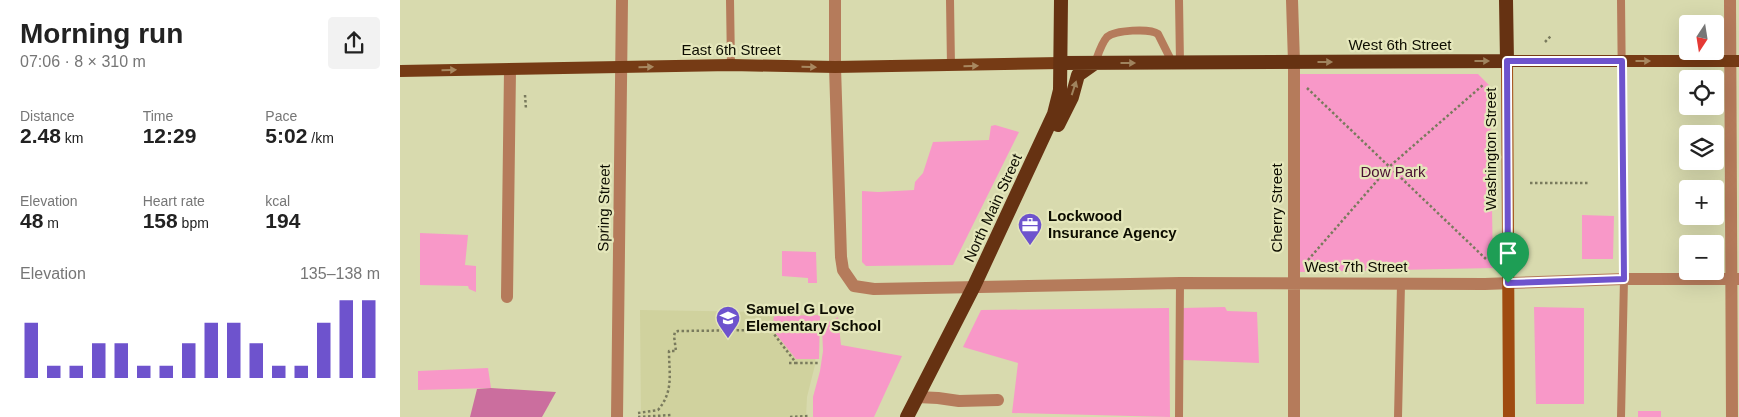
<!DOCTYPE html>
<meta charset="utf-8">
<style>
:root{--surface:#fff;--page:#f2f2f2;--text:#222;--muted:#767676;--accent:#6e53cd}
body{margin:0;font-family:Arial,sans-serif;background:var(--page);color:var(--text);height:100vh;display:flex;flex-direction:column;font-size:19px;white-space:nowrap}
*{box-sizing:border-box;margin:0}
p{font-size:16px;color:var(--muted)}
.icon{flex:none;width:28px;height:28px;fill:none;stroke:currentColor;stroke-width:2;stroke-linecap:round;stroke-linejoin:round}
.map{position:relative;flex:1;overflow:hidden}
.side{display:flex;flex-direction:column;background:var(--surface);width:400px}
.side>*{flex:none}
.needle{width:32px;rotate:192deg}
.fabs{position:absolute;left:1279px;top:15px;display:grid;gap:10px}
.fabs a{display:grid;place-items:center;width:45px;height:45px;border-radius:5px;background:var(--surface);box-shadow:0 5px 20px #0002;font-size:25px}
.pin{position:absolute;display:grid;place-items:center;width:42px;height:42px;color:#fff;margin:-51px -21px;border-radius:50% 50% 50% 0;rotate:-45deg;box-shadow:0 0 5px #0007}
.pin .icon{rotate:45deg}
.round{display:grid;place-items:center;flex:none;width:52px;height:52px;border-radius:5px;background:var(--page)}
.summary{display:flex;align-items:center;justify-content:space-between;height:85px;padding:0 20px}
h1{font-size:28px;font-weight:700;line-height:38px}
.metrics{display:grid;grid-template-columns:repeat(3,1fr);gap:8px;height:85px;padding:5px 20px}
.metrics div{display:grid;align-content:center}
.metrics b{font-size:21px;font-weight:700}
.metrics small{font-size:14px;font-weight:400}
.metrics p{font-size:14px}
.chart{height:140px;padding:10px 20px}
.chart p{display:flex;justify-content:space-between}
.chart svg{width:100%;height:90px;margin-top:5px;stroke:var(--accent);stroke-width:6}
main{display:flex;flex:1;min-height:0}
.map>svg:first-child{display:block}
</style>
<main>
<section class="side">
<div class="summary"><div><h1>Morning run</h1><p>07:06 · 8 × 310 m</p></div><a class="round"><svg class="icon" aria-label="share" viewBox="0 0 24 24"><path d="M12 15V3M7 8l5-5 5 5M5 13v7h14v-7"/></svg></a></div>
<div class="metrics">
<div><p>Distance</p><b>2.48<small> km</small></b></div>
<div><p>Time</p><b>12:29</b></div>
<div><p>Pace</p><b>5:02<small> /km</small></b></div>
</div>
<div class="metrics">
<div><p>Elevation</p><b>48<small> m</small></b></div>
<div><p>Heart rate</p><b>158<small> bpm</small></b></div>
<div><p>kcal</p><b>194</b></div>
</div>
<div class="chart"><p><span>Elevation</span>135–138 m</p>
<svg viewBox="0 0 160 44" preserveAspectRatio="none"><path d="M5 44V17M15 44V38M25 44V38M35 44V27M45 44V27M55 44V38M65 44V38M75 44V27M85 44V17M95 44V17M105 44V27M115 44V38M125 44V38M135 44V17M145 44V6M155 44V6"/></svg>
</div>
</section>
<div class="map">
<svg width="1339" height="417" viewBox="0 0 1339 417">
<rect width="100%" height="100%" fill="#d8daae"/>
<path fill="#d0d29e" d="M240 310 418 313 415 365 407 397 406 417H241Z"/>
<path fill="#f898c8" d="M899 74H1078L1090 86 1093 268 899 272Z
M595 125 619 132 553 265 466 266 462 262V191L478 192 514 190 515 182 523 173 533 142 589 140 591 126Z
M1182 215 1214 216 1213 259H1182Z
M20 233 68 235 65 265 76 266V292L69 289 68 286 20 285Z
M382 251 416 252 417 283H408V278L382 276Z
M825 307 827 311 857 312 859 363 783 360V308Z
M1134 307 1184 308V404H1136Z
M769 308 770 417 612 413 618 363 563 347 581 310Z
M420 315 419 359H396L372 329 374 316Z
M438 317 441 345 502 356 474 417H413V397L420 371 423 351 422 326Z
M88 368 91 388 18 390V371Z
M1238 411H1261V417H1238Z"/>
<path fill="#cb6e9e" d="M91 388 156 392 142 417H70L77 389Z"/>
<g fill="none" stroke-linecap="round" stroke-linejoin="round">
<path stroke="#797a5d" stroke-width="2.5" stroke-dasharray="2.5 2.5" stroke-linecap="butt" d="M1145 42 1151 36
M907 88 1087 260
M125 95 126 109
M1130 183H1189
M908 260 990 166 1083 85
M389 363H396
M238 413 258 410C274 391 269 374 269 351H276L274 336 275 332 278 331 371 330 396 363H419
M238 417 271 415
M390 417 409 416"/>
<path stroke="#b57b5b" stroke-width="8" d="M330 0 331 65
M550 0 551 66
M779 0 780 63
M695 63C698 55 701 44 707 37 715 30 750 28 758 34L772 62
M779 417 780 283
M998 417 1001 284
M1221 417 1224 279 1221 0"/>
<path stroke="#b57b5b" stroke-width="12" d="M435 0V67L441 257 443 270 454 286 474 289 780 283 1085 284 1224 279H1339
M892 0 894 62V417
M1330 0 1332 417
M107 297 110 70
M517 397 538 398 559 401 598 400
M217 417 222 0"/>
<path stroke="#9f4b10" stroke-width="12" d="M1107 61 1109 417"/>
<path stroke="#763b15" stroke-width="12" d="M1107 61H1339
M0 71 331 65 435 67 661 63"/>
<path stroke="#663212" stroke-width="14" d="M661 63 1107 61 1106 0
M658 125 672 97 678 75 695 63
M507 417 574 286 654 114 660 90 661 0"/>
</g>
<defs><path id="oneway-solid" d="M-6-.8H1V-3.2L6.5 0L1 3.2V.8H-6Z" transform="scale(1.25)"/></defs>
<g fill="#9f835e">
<use href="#oneway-solid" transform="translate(1082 61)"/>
<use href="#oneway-solid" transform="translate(925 62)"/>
<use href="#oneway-solid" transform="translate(728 63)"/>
<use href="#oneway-solid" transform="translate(674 88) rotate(-72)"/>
</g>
<g fill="#a88860">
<use href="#oneway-solid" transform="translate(1243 61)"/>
<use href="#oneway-solid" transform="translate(571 66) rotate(-1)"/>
<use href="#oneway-solid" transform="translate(246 67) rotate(-1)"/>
<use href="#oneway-solid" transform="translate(409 67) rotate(1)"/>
<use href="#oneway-solid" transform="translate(49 70) rotate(-1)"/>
</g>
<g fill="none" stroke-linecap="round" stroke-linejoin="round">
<defs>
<path id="route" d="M1107 61H1222L1224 279 1108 283Z"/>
</defs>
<use href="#route" stroke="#fff" stroke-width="10"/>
<use href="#route" stroke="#6e53cd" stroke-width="6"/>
</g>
<defs>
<symbol id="office-pin" viewBox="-11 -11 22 30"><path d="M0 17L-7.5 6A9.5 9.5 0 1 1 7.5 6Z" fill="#6e53cd" stroke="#e5e7bb"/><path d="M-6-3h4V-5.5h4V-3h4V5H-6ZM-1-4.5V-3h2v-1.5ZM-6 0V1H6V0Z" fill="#fff"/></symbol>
<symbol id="school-pin" viewBox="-11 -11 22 30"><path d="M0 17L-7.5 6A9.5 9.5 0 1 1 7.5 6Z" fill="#6e53cd" stroke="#e5e7bb"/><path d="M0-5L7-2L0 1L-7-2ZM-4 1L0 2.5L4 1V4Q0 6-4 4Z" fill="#fff"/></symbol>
</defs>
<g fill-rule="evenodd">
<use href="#office-pin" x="616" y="211" width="28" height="38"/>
<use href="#school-pin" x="314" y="304" width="28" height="38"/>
</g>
<g text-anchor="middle" stroke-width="4.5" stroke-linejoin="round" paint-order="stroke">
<g font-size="15" fill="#0d0d01" stroke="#e5e7bb">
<text x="1000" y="50">West 6th Street</text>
<text x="331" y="55">East 6th Street</text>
<text transform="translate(1091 149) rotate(-90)" y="5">Washington Street</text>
<text transform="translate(204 208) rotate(-89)" y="5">Spring Street</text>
<text transform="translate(593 208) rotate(-65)" y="5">North Main Street</text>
<text transform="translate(877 208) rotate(-90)" y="5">Cherry Street</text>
<text x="956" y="272">West 7th Street</text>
</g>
<g font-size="15" fill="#490f31" stroke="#e5e7bb">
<text x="993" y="177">Dow Park</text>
</g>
<g font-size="15" font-weight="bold" fill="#0d0d01" stroke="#e5e7bb" text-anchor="start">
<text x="648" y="221">Lockwood<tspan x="648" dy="17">Insurance Agency</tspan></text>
<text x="346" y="314">Samuel G Love<tspan x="346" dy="17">Elementary School</tspan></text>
</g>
</g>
</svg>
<div class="fabs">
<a><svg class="needle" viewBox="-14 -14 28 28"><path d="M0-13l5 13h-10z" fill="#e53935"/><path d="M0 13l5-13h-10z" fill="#767676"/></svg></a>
<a><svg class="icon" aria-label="locate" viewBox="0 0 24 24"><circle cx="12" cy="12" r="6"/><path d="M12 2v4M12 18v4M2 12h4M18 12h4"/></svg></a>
<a><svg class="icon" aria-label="layers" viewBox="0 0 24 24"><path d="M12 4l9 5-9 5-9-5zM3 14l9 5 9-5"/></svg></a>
<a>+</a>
<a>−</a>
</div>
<div class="pin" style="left:1108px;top:283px;background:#1e9e55"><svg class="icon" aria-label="arrive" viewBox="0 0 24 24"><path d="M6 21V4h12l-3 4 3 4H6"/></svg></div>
</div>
</main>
